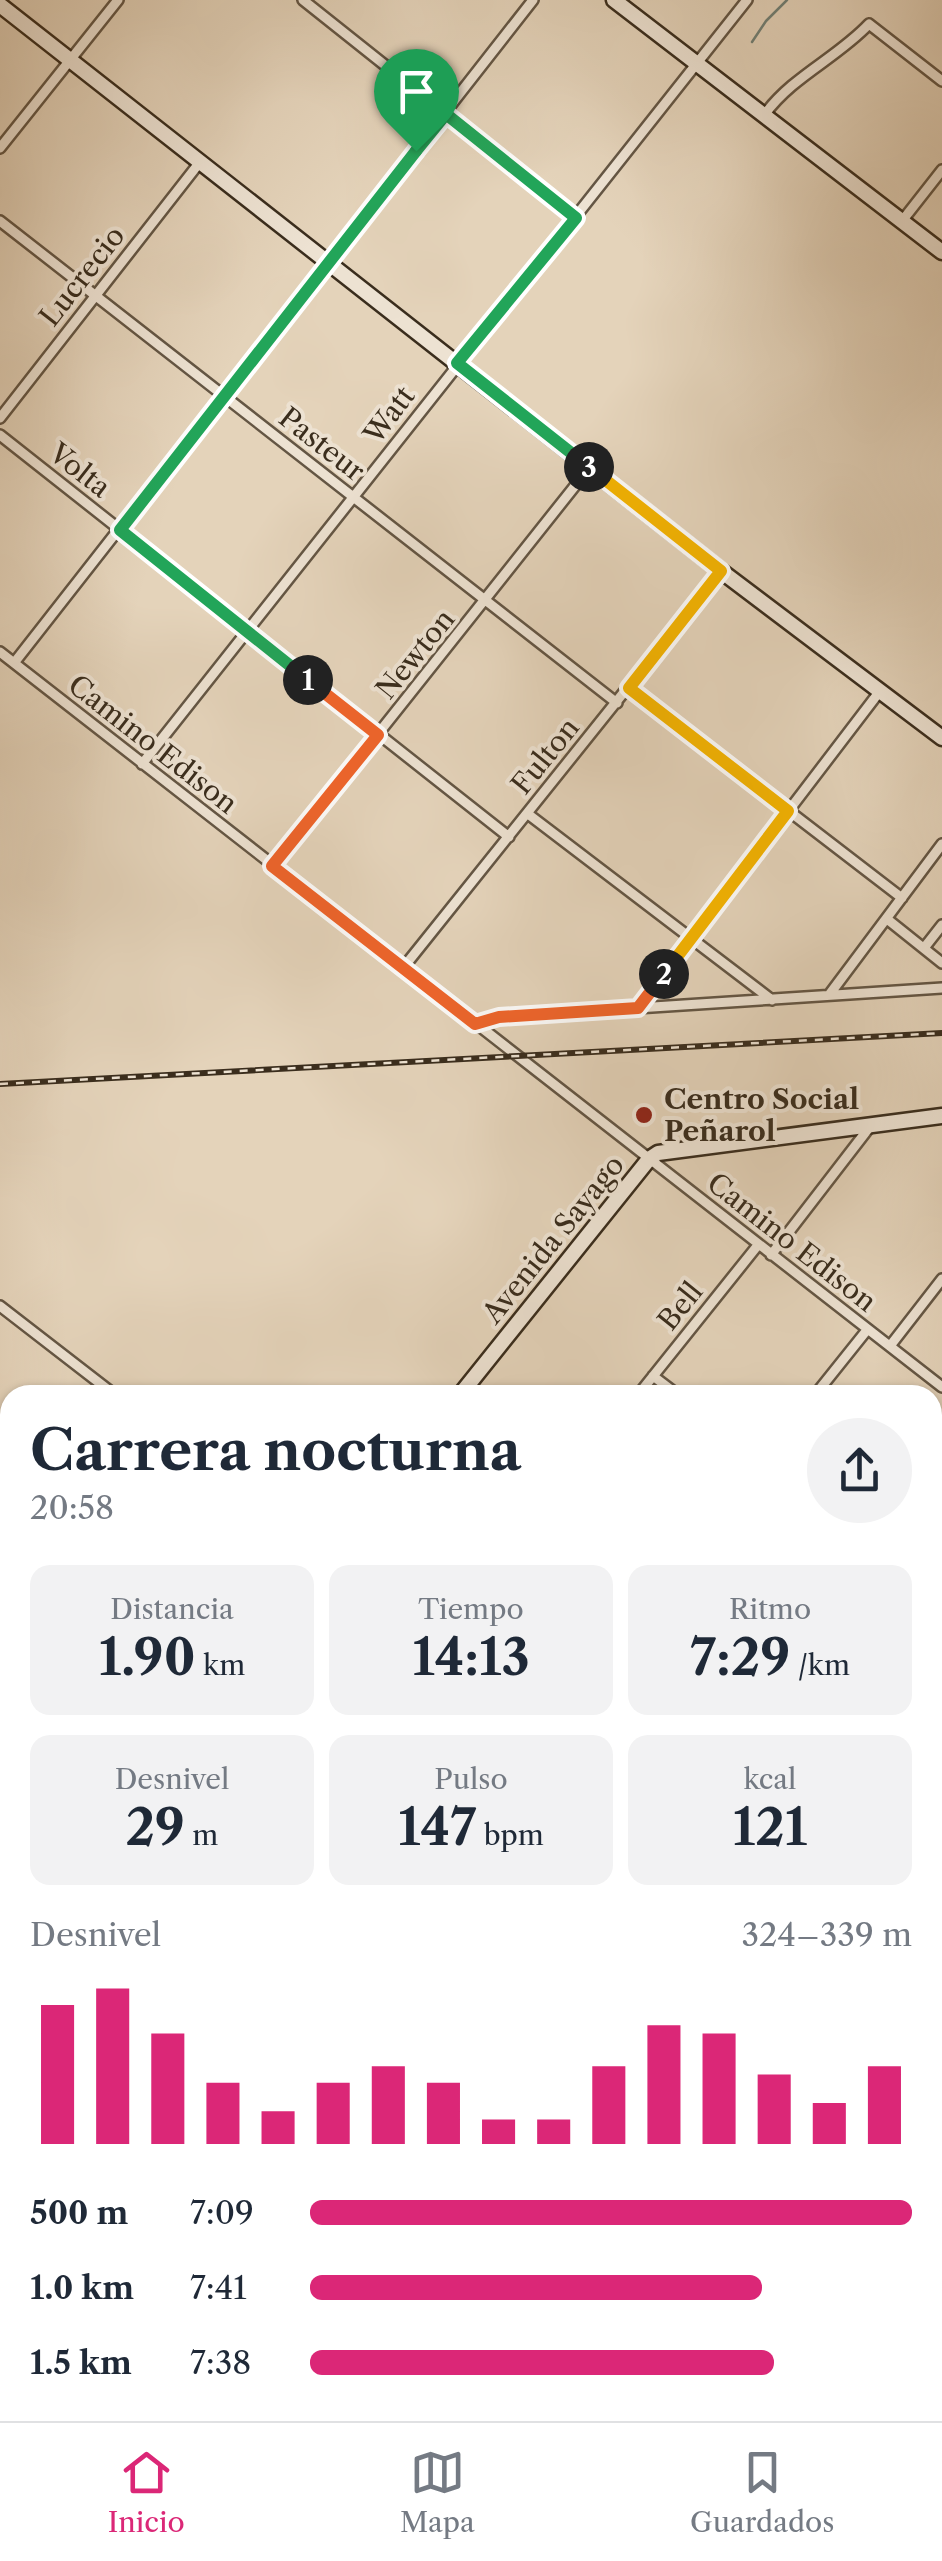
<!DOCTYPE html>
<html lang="es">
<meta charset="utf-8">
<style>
:root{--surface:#fff;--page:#f2f2f3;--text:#1f2937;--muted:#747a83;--line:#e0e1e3;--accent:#db2777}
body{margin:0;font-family:"Libre Caslon Text",serif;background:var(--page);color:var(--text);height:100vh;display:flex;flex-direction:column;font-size:38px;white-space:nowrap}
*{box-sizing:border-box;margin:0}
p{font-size:32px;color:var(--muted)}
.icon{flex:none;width:55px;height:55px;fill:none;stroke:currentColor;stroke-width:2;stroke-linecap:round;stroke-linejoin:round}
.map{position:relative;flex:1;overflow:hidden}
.drawer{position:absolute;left:0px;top:1385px;width:942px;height:1038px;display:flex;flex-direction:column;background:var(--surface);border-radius:30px 30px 0 0;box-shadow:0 2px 8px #0004}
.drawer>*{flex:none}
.pin{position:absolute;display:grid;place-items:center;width:85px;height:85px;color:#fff;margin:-102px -42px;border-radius:50% 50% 50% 0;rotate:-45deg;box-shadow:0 0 10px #0007}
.pin .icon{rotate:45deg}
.km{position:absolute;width:50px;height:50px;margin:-25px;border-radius:50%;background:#222;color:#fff;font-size:28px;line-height:50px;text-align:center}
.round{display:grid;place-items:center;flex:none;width:105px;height:105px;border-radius:52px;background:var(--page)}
.overview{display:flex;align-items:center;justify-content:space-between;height:170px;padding:0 30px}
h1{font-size:55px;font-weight:700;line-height:75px}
.metrics{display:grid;grid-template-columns:repeat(3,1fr);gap:15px;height:170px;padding:10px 30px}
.metrics div{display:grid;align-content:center;border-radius:20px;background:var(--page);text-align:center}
.metrics b{font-size:50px;font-weight:700}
.metrics small{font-size:28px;font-weight:400}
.metrics p{font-size:28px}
.chart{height:280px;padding:20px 30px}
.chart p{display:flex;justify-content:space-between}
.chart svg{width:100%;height:180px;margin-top:10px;stroke:var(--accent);stroke-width:6}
ul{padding:0 30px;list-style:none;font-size:32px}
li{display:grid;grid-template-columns:160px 120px 1fr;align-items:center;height:75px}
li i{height:25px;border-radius:12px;background:var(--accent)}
.dock{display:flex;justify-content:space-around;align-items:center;height:140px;border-top:2px solid var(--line);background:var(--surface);font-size:28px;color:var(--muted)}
.dock a{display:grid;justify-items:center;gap:5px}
.dock .current{color:var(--accent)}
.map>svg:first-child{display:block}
</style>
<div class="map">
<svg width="942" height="2421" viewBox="0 0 942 2421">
<rect width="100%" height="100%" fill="#e4d3ba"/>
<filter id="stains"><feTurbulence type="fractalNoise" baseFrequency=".002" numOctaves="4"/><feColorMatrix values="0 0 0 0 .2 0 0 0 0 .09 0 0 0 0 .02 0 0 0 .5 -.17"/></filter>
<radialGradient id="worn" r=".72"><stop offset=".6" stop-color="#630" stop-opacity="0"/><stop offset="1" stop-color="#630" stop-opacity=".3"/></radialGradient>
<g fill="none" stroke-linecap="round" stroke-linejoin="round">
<path stroke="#718076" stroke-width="2.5" d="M752 42 766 21 787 0"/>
<defs>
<path id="street" d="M303 0 577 218
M765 114C793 76 837 58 869 24L942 81
M0 148 118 0
M0 221 617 703
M902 221 942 170
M0 418 200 162
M0 435 509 837
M0 652 942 1387
M14 663 533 0
M629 688 902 898
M142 764 747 0
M528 814 772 1000
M273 866 590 467
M887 919 942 963
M924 948 942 925
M403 968 721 571
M829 995 942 844
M638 1008 880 691
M475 1023 499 1017 942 988
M771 1255 872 1124
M0 1306 115 1395
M890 1346 942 1279
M653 1376 678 1395
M638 1395 758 1245
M815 1395 867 1330
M0 1465 10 1473
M932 1477 942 1465
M932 1599 942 1606
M0 1622 10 1630
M932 1706 942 1694
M0 1713 10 1721
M932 2037 942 2025
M932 2054 942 2061
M0 2065 10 2052
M0 2237 10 2245
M932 2272 942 2279
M888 2412 899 2421
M23 2421 30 2412
M619 2421 626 2412"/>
<path id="secondary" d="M614 0 942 252
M0 5 721 571 942 738
M460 1395 649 1159 658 1153 942 1116
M0 1698 10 1694"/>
<path id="primary" d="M0 1951 10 1959
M0 1970 10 1978
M553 2412 564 2421
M580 2412 591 2421"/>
</defs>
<use href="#street" stroke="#645644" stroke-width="14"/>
<use href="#secondary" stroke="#3a2d1d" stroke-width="19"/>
<use href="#primary" stroke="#3a2d1d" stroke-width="20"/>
<use href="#street" stroke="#ede2d2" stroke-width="9"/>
<use href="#secondary" stroke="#ede2d2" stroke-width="14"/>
<use href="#primary" stroke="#e2ba7d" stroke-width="15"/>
<defs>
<path id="rail" d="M0 1084 942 1033"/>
</defs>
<use href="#rail" stroke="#3a2d1d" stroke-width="6"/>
<use href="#rail" stroke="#ede2d2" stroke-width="2.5" stroke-dasharray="8" stroke-linecap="butt"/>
</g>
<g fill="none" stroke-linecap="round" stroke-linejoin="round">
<defs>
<path id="split-1" d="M308 680 120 530 416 151"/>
<path id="split-2" d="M308 680 378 735 272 866 475 1024 499 1017 638 1008 664 974"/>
<path id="split-3" d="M589 467 721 571 629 688 788 811 664 974"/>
<path id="split-4" d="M416 151 446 114 576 218 457 363 589 467"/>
</defs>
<use href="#split-1" stroke="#fff" stroke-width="20"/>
<use href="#split-2" stroke="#fff" stroke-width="20"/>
<use href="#split-3" stroke="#fff" stroke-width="20"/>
<use href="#split-4" stroke="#fff" stroke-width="20"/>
<use href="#split-1" stroke="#22a559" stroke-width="12"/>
<use href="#split-2" stroke="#f0652b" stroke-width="12"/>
<use href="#split-3" stroke="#f5b400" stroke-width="12"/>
<use href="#split-4" stroke="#22a559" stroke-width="12"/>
</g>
<circle fill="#8f2418" stroke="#ede2d2" stroke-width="4" cx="644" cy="1115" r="10"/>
<g text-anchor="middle" stroke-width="8" stroke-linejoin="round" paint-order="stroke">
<g font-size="28" fill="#3a2d1d" stroke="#ede2d2">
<text transform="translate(82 276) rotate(-52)" y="10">Lucrecio</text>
<text transform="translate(389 415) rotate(-53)" y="10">Watt</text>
<text transform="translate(322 444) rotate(38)" y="10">Pasteur</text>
<text transform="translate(80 470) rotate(38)" y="10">Volta</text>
<text transform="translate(415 654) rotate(-51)" y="10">Newton</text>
<text transform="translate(153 744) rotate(38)" y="10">Camino Edison</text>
<text transform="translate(545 756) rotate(-51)" y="10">Fulton</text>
<text transform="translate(553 1239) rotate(-51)" y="10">Avenida Sayago</text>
<text transform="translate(792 1242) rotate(38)" y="10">Camino Edison</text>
<text transform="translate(680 1306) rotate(-51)" y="10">Bell</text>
</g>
<g font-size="28" font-weight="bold" fill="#3a2d1d" stroke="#ede2d2" text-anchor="start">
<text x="664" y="1109">Centro Social<tspan x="664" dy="32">Peñarol</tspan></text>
</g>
</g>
<rect width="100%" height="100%" filter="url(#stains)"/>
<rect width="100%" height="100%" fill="url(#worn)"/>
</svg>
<div class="pin" style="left:416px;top:151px;background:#1e9e55"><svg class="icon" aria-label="arrive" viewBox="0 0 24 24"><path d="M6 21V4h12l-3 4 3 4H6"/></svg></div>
<b class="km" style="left:308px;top:680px">1</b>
<b class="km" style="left:664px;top:974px">2</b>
<b class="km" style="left:589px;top:467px">3</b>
<section class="drawer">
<div class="overview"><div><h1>Carrera nocturna</h1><p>20:58</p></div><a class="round"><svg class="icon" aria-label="share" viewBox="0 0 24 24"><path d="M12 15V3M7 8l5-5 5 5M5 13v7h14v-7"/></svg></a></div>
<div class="metrics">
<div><p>Distancia</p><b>1.90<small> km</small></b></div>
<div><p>Tiempo</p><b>14:13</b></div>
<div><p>Ritmo</p><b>7:29<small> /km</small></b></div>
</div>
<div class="metrics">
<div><p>Desnivel</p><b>29<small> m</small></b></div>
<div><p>Pulso</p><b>147<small> bpm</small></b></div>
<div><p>kcal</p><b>121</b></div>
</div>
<div class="chart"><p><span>Desnivel</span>324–339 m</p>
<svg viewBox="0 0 160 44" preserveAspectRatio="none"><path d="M5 44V10M15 44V6M25 44V17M35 44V29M45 44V36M55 44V29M65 44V25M75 44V29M85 44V38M95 44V38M105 44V25M115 44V15M125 44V17M135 44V27M145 44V34M155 44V25"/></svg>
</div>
<ul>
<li><b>500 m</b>7:09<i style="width:100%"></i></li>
<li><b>1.0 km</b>7:41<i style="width:75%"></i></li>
<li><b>1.5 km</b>7:38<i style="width:77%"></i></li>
</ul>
</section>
</div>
<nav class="dock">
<a class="current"><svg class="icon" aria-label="home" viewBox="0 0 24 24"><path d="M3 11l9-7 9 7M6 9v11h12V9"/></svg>Inicio</a>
<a><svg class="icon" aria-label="map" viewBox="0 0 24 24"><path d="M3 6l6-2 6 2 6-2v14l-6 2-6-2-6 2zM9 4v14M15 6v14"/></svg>Mapa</a>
<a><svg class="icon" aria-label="saved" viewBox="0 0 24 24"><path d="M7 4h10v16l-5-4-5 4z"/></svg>Guardados</a>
</nav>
